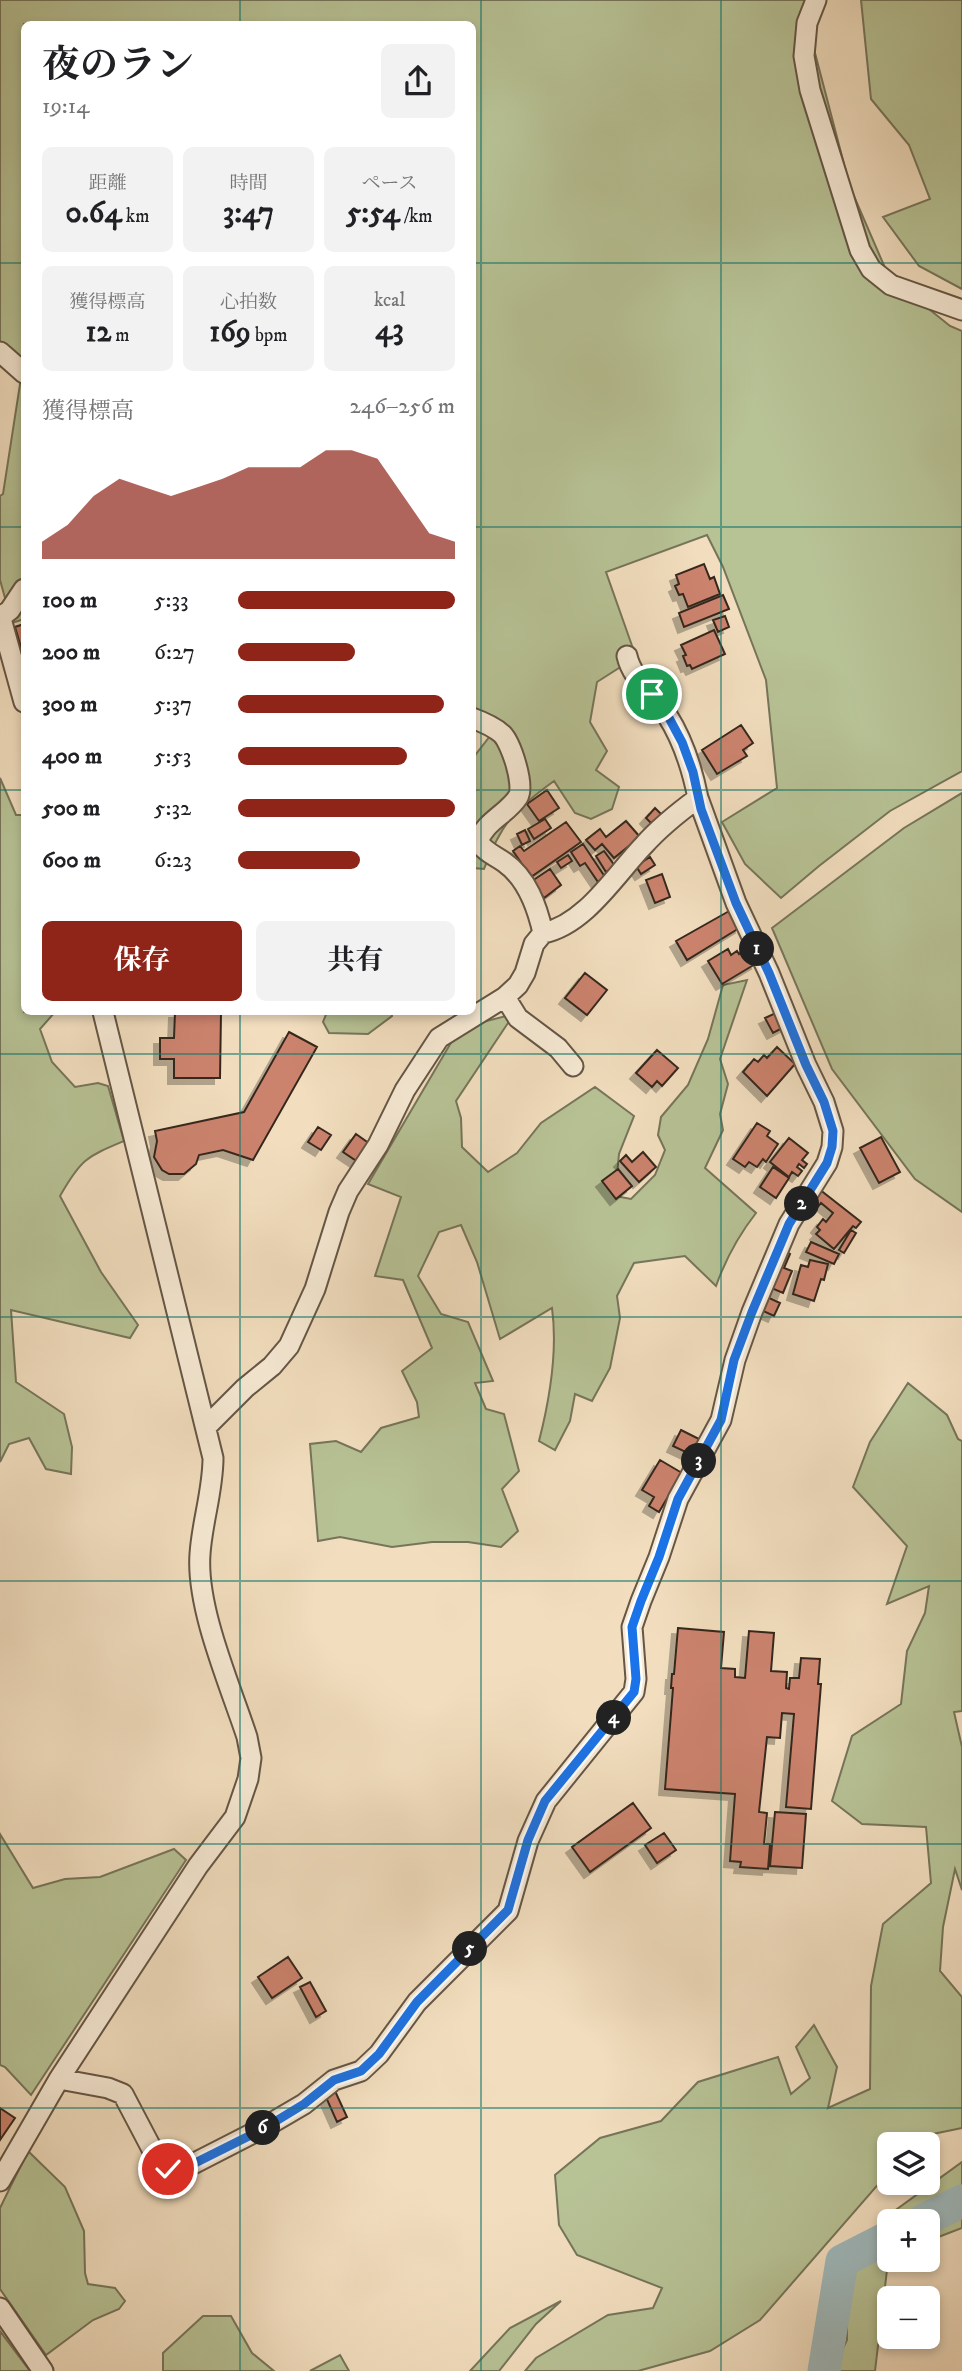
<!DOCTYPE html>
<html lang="ja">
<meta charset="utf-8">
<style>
:root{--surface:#fff;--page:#f2f2f2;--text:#202124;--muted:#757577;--accent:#8f2418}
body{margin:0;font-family:"IM FELL DW Pica","Noto Serif JP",serif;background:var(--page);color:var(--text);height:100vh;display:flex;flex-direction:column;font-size:26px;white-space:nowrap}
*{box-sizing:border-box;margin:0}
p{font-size:23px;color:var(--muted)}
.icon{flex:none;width:38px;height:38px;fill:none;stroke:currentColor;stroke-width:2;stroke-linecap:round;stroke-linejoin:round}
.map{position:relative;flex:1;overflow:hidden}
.details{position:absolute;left:21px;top:21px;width:455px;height:994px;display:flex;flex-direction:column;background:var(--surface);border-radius:10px;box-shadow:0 4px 10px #0003}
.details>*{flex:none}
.buttons{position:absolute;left:877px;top:2132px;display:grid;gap:14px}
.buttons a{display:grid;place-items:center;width:63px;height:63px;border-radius:10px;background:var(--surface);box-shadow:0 4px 10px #0003;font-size:35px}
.pin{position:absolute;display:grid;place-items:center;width:60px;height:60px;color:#fff;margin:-30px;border:4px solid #fff;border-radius:50%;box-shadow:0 2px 7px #0007}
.km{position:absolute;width:35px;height:35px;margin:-18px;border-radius:50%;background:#222;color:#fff;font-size:19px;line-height:35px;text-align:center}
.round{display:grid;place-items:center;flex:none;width:74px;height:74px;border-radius:10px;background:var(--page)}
.headline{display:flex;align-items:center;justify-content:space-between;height:119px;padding:0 21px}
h1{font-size:38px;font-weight:700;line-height:52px}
.metrics{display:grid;grid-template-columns:repeat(3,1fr);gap:10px;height:119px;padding:7px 21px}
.metrics div{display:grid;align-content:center;border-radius:10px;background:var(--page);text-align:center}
.metrics b{font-size:30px;font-weight:700}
.metrics small{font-size:19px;font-weight:400}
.metrics p{font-size:19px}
.chart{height:196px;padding:14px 21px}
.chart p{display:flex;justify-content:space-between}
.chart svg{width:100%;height:126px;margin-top:7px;fill:var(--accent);opacity:.7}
.button{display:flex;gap:14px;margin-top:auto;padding:14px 21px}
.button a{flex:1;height:80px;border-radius:10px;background:var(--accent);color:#fff;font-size:28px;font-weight:700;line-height:80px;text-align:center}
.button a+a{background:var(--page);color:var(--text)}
ul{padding:0 21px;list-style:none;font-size:23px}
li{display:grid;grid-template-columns:112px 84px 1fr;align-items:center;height:52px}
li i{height:18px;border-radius:9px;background:var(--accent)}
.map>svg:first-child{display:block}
</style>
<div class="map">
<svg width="962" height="2371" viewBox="0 0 962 2371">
<defs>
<filter id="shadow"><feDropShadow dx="-6" dy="6" stdDeviation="0" flood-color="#0004"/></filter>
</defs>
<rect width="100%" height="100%" fill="#f2debf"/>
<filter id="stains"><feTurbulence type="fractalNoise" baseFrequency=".00286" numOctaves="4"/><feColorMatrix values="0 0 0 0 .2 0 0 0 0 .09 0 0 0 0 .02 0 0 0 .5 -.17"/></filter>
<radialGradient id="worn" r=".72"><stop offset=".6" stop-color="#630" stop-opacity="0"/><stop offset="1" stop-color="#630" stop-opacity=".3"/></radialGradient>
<path fill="#b7c295" stroke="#76755a" stroke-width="2" d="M0 0H809V30L850 187 889 277 950 326 962 331V771L890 811 819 866 781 898 745 864 722 822 777 788 766 680 723 567 707 535 606 572 636 657 597 682 590 722 607 751 596 770 619 787 612 809 591 819 575 813 554 781C514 810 502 822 484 869L473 868V758L493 732 472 722V24H24V619L12 623 0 580V496L3 494 23 365 0 345Z
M861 0H962V289L919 266 883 217 930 199 909 145 871 99Z
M0 778 16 815H24V1012H55L40 1029 52 1062 75 1087 98 1083 108 1086 124 1141C86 1157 81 1159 60 1196L101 1272 138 1325 130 1338 11 1310 16 1382 64 1414 72 1447 71 1474 46 1469 29 1438 9 1444 0 1462Z
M962 793V1212L915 1179 832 1069 772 928 904 828Z
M747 980 720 1059 728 1084 720 1114 723 1130 705 1168 756 1213C738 1236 726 1258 716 1286L685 1256 634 1263 617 1296 620 1318 610 1368 592 1401 575 1394 570 1421 555 1450 539 1441C550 1398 558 1352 552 1308L500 1339 477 1262 461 1225 439 1232 418 1276 441 1314 468 1322 493 1381 475 1383 486 1409 504 1414 519 1471 502 1489 518 1531 501 1547 468 1542H432L392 1547 340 1537 318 1541 310 1444 336 1441 361 1452 381 1428 419 1417 417 1402 402 1371 432 1348 403 1280 375 1276 401 1197 368 1184 452 1041 479 1023 514 1014 456 1101 461 1118 462 1147 488 1172 517 1153 541 1123 595 1087 634 1116 619 1154 615 1196 631 1199 655 1175 665 1150 658 1135 661 1117 688 1085 708 1039 723 985Z
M327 1012H391L392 1016 368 1034 329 1033 323 1022Z
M908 1383 947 1415 958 1439 962 1441V1711L954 1712 962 1747V1890L955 1869 943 1927 940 1971 962 1997V2128L933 2134 922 2144H889V2172L760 2320 710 2351 638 2371H525L536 2358 608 2315 653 2308 662 2288 577 2255 559 2225 555 2175 600 2138 661 2121 698 2082 778 2057 791 2094 810 2078 796 2047 814 2025 837 2067 828 2108 870 2089 871 1986 883 1924 931 1883 926 1827 862 1824 832 1801 852 1736 901 1704 907 1651 925 1613 929 1586 887 1604 907 1546 853 1487 870 1442Z
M0 1834 33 1888 65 1879 100 1877 174 1849 186 1860 31 2095 5 2067 0 2065Z
M28 2151 65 2187 84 2231 85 2273 88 2284 115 2288 125 2301 119 2309 93 2320 46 2355 0 2289V2208Z
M962 2162V2228L928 2241V2221H889V2253L875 2371H832L847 2340V2274L886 2217Z
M561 2301 536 2324 499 2371H470L510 2328Z
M203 2316H231L252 2353 274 2371H163V2353Z
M0 2331 30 2371H0Z
M340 2355 349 2371H310Z"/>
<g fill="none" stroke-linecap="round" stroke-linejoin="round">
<path stroke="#9fb9bc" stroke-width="33" d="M922 2221 962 2201
M824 2371 842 2261 889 2237"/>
</g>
<path fill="#cc836e" stroke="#36281e" stroke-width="2" filter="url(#shadow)" d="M704 564 710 579 714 577 720 594 688 607 683 594 679 595 675 586 679 584 676 575Z
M723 595 729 609 684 627 679 613Z
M725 616 729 627 718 632 713 620Z
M24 624V657L15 627Z
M714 630 725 654 692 669 690 665 687 666 683 656 686 655 681 645Z
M741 725 753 743 743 750 747 756 717 774 702 750Z
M547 790 559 808 539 821 527 804Z
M655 808 664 817 654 826 646 818Z
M545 819 551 828 534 839 528 829Z
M626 821 640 837 614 858 602 844 595 850 586 840 600 829 606 837Z
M566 822 581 842 531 877 513 851 520 846 524 851Z
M525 830 530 841 522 845 517 834Z
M583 844 605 877 598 882 585 863 580 866 571 852Z
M604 851 615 866 606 872 596 856Z
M568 855 572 861 561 868 557 862Z
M650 857 655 865 641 874 636 866Z
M550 869 561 885 544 898 532 881Z
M662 874 670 897 655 903 646 880Z
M731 910 741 927 687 960 676 941Z
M748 948 757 963 722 984 708 961 728 949 731 955 737 951 739 954Z
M585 973 607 990 587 1015 565 998Z
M175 1012H221L220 1078H174V1059H160V1038H174Z
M778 1012 786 1026 773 1033 765 1018Z
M289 1032 317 1047 253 1160 223 1150 199 1155 196 1164 184 1174H169L162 1170 154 1157 157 1141 155 1131 244 1112Z
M777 1047 795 1064 767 1096 743 1072 754 1059 758 1062 764 1055 767 1058Z
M657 1050 678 1068 662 1086 657 1081 652 1087 636 1073Z
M757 1123 770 1131 767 1136 778 1144 766 1162 763 1159 757 1167 749 1162 745 1167 733 1159Z
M318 1127 331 1135 321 1150 308 1142Z
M356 1134 370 1144 358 1162 343 1152Z
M881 1137 900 1172 879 1183 860 1148Z
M789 1138 808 1153 802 1160 807 1164 804 1168 799 1164 797 1167 802 1171 798 1176 792 1172 789 1177 770 1162Z
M643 1152 656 1167 639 1182 620 1161 626 1155 632 1162Z
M773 1167 789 1178 776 1198 760 1187Z
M618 1169 632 1186 616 1199 602 1181Z
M819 1189 861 1222 856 1228 853 1226 834 1249 816 1234 820 1230 817 1227 823 1219 826 1222 833 1213 821 1203 816 1209 808 1203Z
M851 1230 856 1233 844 1253 839 1250Z
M811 1242 839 1254 834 1264 806 1252Z
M784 1251 790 1254 784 1268 792 1271 783 1293 769 1287Z
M810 1260 828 1264 824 1280 821 1279 814 1301 793 1294 801 1265 808 1267Z
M765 1296 780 1303 774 1316 759 1309Z
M681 1430 701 1440 694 1456 673 1446Z
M660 1460 682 1473 659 1512 649 1506 654 1497 642 1490Z
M678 1628 724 1632 721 1668 735 1669V1677L745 1678 749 1631 774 1633 771 1671 787 1672 786 1688 789 1689 790 1678H799L801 1658 820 1659 818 1684H821L811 1809 786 1807 794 1714 782 1713 780 1738 767 1737 759 1812 767 1813 764 1844H770L768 1869 740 1867 741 1862 730 1861 735 1794 665 1789 673 1688H671L672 1674H674Z
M633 1803 651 1828 590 1872 572 1847Z
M775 1812 806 1814 802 1868 770 1866Z
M664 1833 676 1850 657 1863 645 1845Z
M288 1957 302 1978 272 1998 258 1977Z
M310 1982 326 2011 316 2017 300 1987Z
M335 2091 347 2117 337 2122 325 2095Z
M0 2108 15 2118 0 2140Z"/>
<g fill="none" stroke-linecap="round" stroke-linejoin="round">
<defs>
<path id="minor" d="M816 0 807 23 804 56 810 90 860 250 871 269 891 285 962 310
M0 352 24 373
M0 615 24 702
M1 617 10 610 24 589
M472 718C483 722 493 726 502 734 511 743 525 785 518 797 507 814 484 822 478 842 485 852 494 855 504 862 527 878 537 906 543 933
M505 997 518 1018 558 1048 573 1066
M206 1427 245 1388 272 1366 289 1346 315 1289 339 1212 348 1191 378 1145 405 1090 439 1038 505 997 518 985 525 973 534 944 543 933C585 925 616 874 644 845 660 827 679 812 698 798 692 768 683 740 667 715 654 694 632 679 627 656
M59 2079 108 2088 123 2094 154 2153 168 2169 185 2168 263 2128 304 2104 334 2080 361 2071 379 2054 417 2002 508 1911 528 1841 546 1801 634 1692 636 1679 632 1627 641 1601 659 1557 678 1499 721 1420 735 1360 752 1312 789 1224 827 1163 832 1147 833 1131 824 1102 806 1065 769 973 736 903 698 798
M0 2181 59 2079 198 1866 235 1817 248 1779 251 1758 247 1737C230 1685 196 1608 200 1554 202 1522 213 1491 213 1458L103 1012
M0 2308 43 2371"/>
</defs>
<use href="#minor" stroke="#655646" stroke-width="23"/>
<use href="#minor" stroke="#f7ead5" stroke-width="19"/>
</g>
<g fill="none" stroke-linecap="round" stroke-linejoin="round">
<defs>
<path id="route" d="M168 2169 185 2168 263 2129 304 2104 334 2080 361 2071 379 2054 417 2002 508 1910 528 1840 545 1801 634 1692 636 1679 632 1627 641 1601 659 1557 678 1499 721 1420 734 1360 752 1312 789 1224 827 1163 832 1147 833 1131 824 1102 806 1065 769 973 736 903 701 809 693 772 682 742 667 714 652 694"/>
</defs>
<use href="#route" stroke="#fff" stroke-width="14"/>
<use href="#route" stroke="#1a73e8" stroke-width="9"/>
</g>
<path fill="none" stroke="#0f766e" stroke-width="2" stroke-opacity="0.55" d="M240 0V24M481 0V2371M721 0V2371M0 263H24M472 263H962M0 527H24M472 527H962M0 790H24M472 790H962M240 1012V2371M0 1054H962M0 1317H962M0 1581H962M0 1844H962M0 2108H962"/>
<rect width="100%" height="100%" filter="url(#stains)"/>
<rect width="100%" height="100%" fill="url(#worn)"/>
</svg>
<div class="buttons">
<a><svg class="icon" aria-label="layers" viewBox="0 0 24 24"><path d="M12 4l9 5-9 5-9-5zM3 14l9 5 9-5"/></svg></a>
<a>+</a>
<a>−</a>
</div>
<div class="pin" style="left:652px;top:694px;background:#1e9e55"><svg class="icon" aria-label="arrive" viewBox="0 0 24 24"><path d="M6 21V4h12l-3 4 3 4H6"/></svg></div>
<div class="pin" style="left:168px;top:2169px;background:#d93025"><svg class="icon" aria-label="check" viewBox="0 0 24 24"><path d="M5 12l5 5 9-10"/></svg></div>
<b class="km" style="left:757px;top:949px">1</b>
<b class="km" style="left:802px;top:1204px">2</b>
<b class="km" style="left:699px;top:1461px">3</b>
<b class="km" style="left:614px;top:1718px">4</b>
<b class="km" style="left:470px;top:1949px">5</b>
<b class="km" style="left:263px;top:2128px">6</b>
<section class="details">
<div class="headline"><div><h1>夜のラン</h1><p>19:14</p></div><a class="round"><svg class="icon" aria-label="share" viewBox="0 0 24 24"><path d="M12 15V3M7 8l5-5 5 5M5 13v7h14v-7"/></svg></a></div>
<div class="metrics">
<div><p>距離</p><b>0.64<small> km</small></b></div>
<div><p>時間</p><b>3:47</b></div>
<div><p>ペース</p><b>5:54<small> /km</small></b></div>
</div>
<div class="metrics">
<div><p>獲得標高</p><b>12<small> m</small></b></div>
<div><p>心拍数</p><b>169<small> bpm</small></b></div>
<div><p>kcal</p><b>43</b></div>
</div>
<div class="chart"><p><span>獲得標高</span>246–256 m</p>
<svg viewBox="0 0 160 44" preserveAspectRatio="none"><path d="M0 44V38L10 32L20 22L30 16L40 19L50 22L60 19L70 16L80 12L90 12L100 12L110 6L120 6L130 9L140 22L150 35L160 38V44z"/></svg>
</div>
<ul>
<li><b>100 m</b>5:33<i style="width:100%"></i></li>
<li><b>200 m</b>6:27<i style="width:54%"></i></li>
<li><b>300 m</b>5:37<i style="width:95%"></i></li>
<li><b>400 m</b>5:53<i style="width:78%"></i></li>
<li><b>500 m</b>5:32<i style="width:100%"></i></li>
<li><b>600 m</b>6:23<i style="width:56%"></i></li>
</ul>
<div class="button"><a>保存</a><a>共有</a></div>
</section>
</div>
